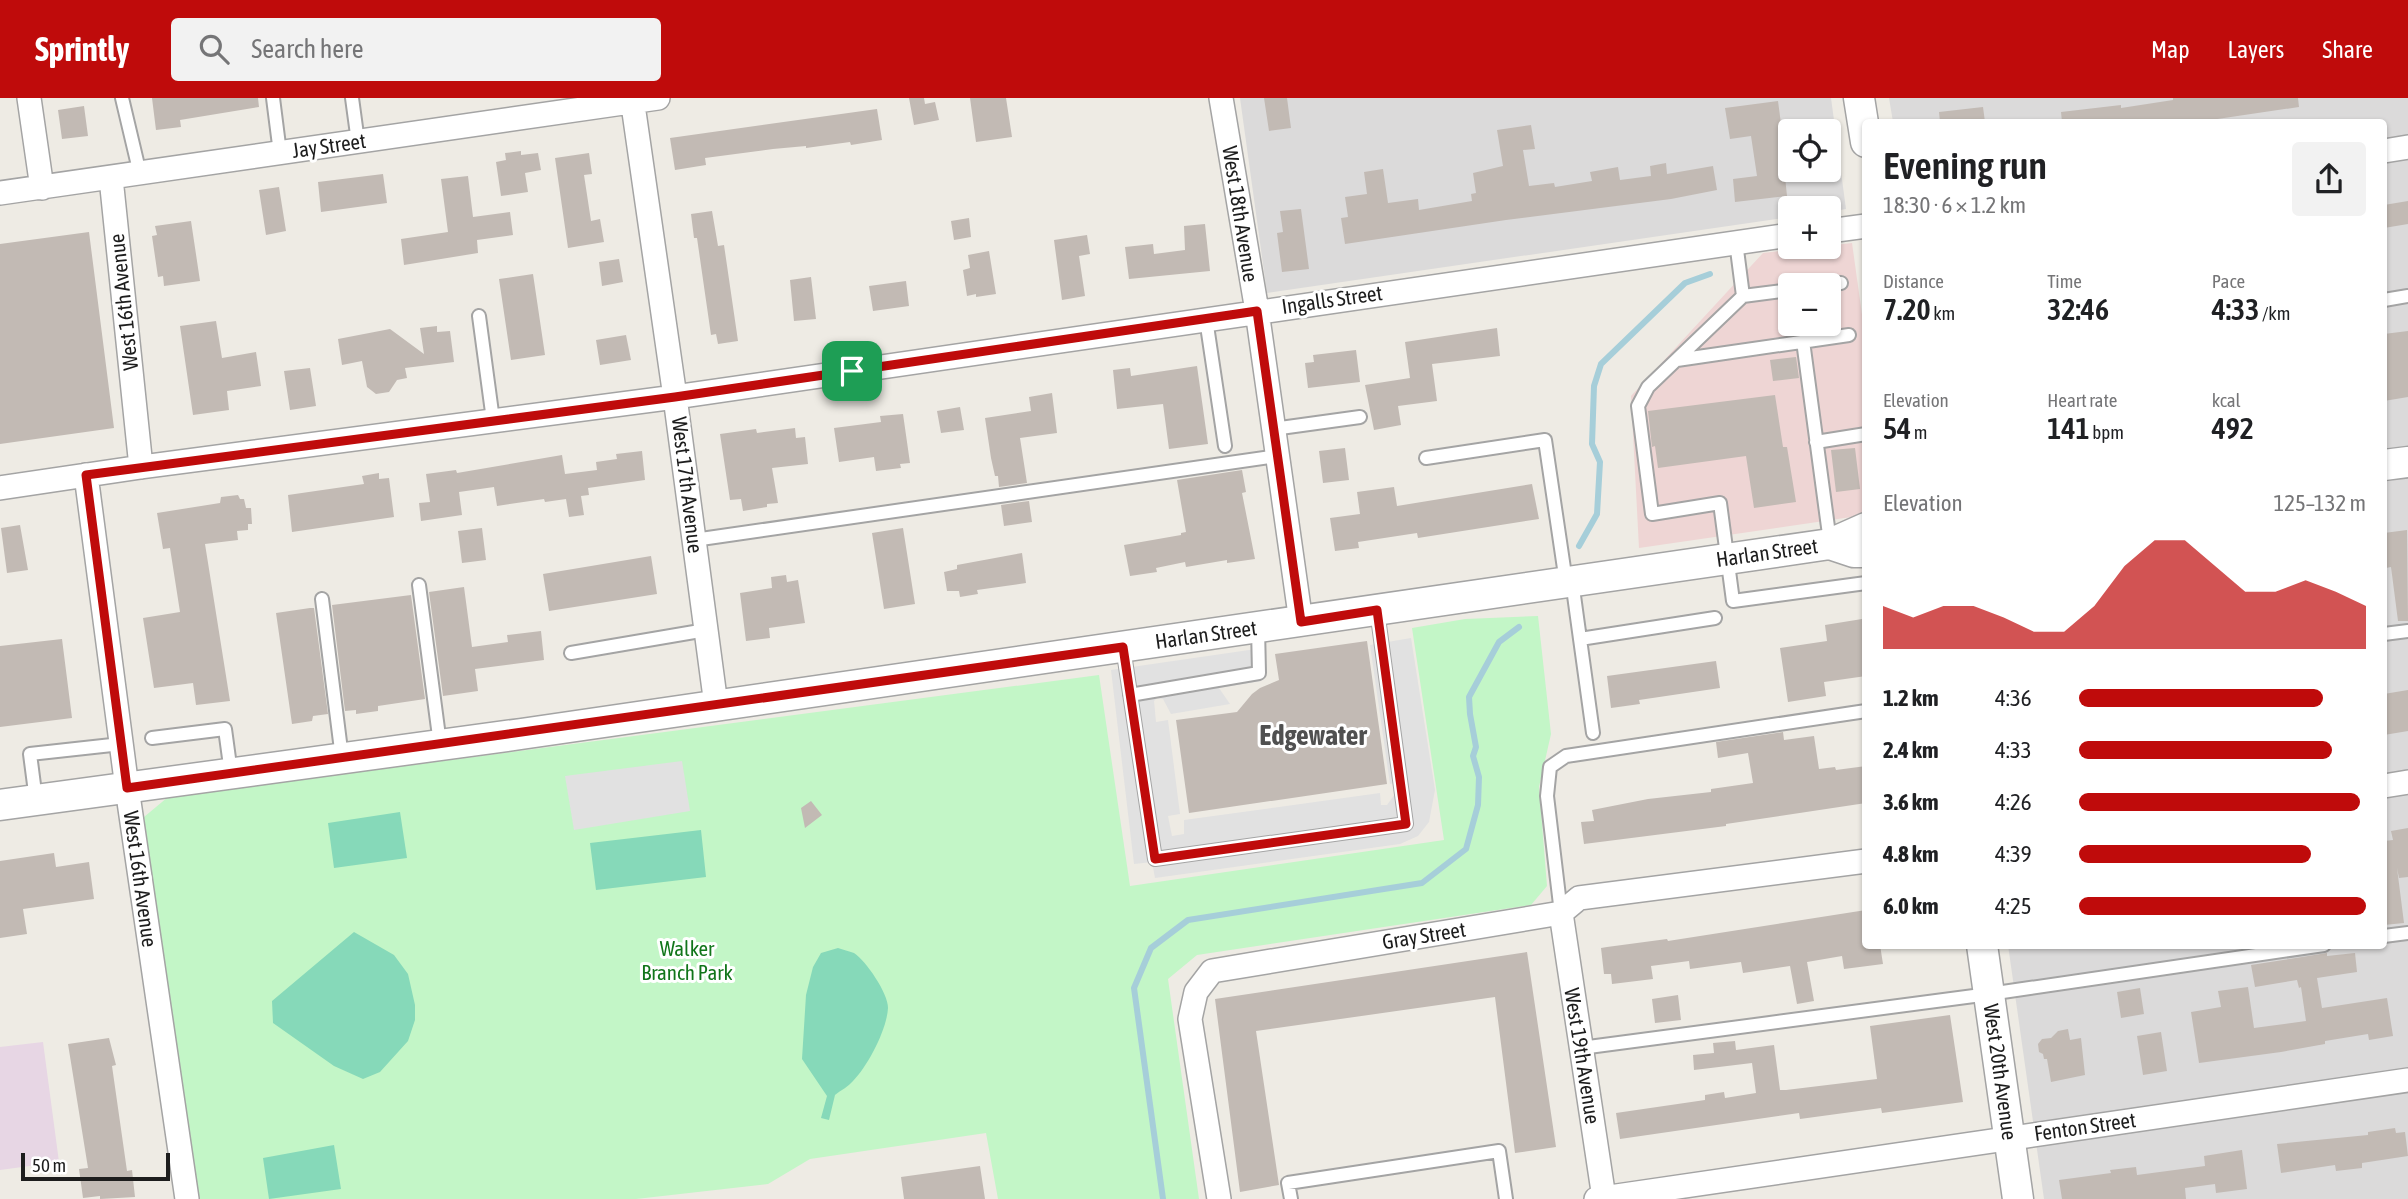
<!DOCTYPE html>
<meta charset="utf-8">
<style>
:root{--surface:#fff;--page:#f2f2f2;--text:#202124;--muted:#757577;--accent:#bf0b0b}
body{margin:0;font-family:"Asap Condensed",sans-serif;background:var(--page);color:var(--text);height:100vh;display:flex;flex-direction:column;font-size:26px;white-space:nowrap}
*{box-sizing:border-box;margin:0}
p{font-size:23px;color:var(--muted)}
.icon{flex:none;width:38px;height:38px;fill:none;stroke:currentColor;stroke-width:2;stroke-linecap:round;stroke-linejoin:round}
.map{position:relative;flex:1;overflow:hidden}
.details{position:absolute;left:1862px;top:21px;width:525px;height:830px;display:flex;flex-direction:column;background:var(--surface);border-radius:7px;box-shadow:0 2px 5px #0004}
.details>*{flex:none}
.controls{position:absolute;left:1778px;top:21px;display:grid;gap:14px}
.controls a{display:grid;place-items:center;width:63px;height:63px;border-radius:7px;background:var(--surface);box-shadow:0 2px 5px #0004;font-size:35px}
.scale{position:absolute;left:21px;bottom:18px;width:149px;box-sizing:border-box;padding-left:7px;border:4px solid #1d1d1d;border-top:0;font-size:19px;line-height:24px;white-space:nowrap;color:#1d1d1d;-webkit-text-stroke:5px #fff;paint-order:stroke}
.pin{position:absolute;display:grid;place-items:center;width:60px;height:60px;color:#fff;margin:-30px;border-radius:14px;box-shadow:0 4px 10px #0006}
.round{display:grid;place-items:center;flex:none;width:74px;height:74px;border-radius:7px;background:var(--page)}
.summary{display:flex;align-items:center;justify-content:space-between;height:119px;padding:0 21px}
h1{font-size:38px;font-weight:600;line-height:52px}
.metrics{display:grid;grid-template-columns:repeat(3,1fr);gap:10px;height:119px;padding:7px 21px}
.metrics div{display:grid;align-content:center}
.metrics b{font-size:30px;font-weight:600}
.metrics small{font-size:19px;font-weight:400}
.metrics p{font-size:19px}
.chart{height:196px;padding:14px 21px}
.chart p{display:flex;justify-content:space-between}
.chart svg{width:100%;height:126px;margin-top:7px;fill:var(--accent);opacity:.7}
ul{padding:0 21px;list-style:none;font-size:23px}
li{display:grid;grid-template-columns:112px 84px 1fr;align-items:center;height:52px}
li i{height:18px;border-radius:9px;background:var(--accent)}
header{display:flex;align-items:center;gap:42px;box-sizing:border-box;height:98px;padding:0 35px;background:var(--accent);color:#fff}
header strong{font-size:33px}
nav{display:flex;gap:38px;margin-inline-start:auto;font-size:24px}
.search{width:490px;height:63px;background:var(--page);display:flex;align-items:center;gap:18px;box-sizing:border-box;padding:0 24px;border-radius:7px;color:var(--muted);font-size:26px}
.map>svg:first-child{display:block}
</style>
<header>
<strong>Sprintly</strong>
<div class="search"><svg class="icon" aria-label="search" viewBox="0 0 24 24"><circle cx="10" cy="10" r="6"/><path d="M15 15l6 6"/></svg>Search here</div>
<nav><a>Map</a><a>Layers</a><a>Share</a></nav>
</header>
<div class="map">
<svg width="2408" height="1101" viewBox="0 0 2408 1101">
<rect width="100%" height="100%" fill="#eeebe4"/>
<path fill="#dbdada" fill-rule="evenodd" d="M1240 0H1831L1846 111 1829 114V110H1790V119L1267 195ZM1790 33H1829V72H1790Z
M1889 0H2408V1101H2044L2008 847H2384V24H1893Z"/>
<path fill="#eed5d4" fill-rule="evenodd" d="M1852 145 1866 245 1865 417 1639 450 1631 298 1763 155ZM1790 187H1829V226H1790Z"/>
<path fill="#e7d6e4" d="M43 944 59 1064 0 1072V949Z"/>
<path fill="#c3f6c7" d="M1538 518 1551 636 1539 689 1547 788 1531 807 1197 857 1168 881 1199 1101H998L986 1035 810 1061 768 1086 636 1101H197L144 719 168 699 1099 577 1130 788 1444 742 1412 530 1465 521Z"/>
<path fill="#86d9b9" d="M400 714 407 760 334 770 328 725Z
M701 732 706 779 596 792 590 745Z
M354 834 394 857 408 876 415 907V922L408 943 380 974 363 981 334 968 273 925 272 903Z
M838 850C843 852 849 853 854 855 866 863 888 895 888 910 887 931 868 968 853 983 848 989 841 992 835 997L829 1022 821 1020 827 998 802 961 806 897 813 869 821 855Z
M334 1047 341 1091 269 1101 263 1060Z"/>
<path fill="#e1e1e1" d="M1411 540 1435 692 1429 724 1418 738 1400 746 1155 780 1152 764 1134 766 1111 572 1263 550 1266 568V577L1261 583 1219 590 1230 606 1171 616 1163 601 1157 600 1154 603 1156 624 1168 622 1180 716 1168 718 1172 738 1184 736V722L1380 695 1381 707H1387L1395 696 1396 688 1395 685 1390 686 1370 547Z
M682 663 690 713 574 732 565 678Z"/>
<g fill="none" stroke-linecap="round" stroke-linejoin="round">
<path stroke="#a6ced9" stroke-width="6" d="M1579 448 1597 416 1600 364 1592 346 1594 288 1601 266 1685 185 1710 176
M1163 1101 1134 890 1151 850 1188 822 1422 785 1466 751 1478 707 1479 679 1473 658 1476 649 1470 616 1469 599 1499 544 1519 529"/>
</g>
<path fill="#c2bab4" d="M152 0H258L259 9 180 22 181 29 156 32Z
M909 0H924L925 6 935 4 939 22 914 27Z
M970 0H1006L1012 39 976 44Z
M1264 0H1287L1291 30 1269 33Z
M2173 0H2298L2299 9 2197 24H2062L2061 14 2121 7V10L2173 2Z
M1778 3 1788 79H1785L1787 98 1735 104 1733 81 1757 78 1751 38 1730 41 1725 10Z
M84 8 88 38 62 41 58 12Z
M1983 9 1985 24H1940L1939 14Z
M877 11 882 42 851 47 850 44 806 50V48L773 51 705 60 706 67 675 72 670 40Z
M1531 27 1535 51 1523 52 1529 88 1554 85 1555 89 1592 83 1590 74 1618 69 1620 82 1651 78 1650 68 1666 65 1667 76 1713 68 1717 92 1671 101 1506 122 1345 146 1341 120 1348 119 1345 99 1367 96 1364 74 1383 71 1388 105 1418 101 1419 112 1472 103 1471 96 1476 95 1473 75 1503 68 1497 32Z
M521 53V57L538 55 541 72 525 75 528 94 501 98 496 64 506 62 505 55Z
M589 55 592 76 584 77 591 123 600 121 604 144 568 150 555 60Z
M383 76 387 105 321 114 318 84Z
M468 78 473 119 510 114 513 137 477 142 478 155 404 167 401 141 448 134 441 81Z
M279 89 286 133 266 137 259 92Z
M2408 103V126L2384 130V107Z
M1301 111 1309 171 1282 174 1277 135 1283 134 1280 113Z
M712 113 718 148 724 147 738 243 718 246 716 236 711 237 697 140H694L691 116Z
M969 120 971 139 954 142 951 123Z
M191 123 200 183 164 188 163 178 158 179 152 138 157 137 155 128Z
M1205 126 1210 173 1129 181 1125 149 1153 146 1154 156 1185 152 1184 128Z
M89 134 114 330 0 346V146Z
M1087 137 1090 156 1079 158 1085 198 1062 202 1054 142Z
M989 153 996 196 976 199V196L967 198 963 172 970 170 968 157Z
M619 161 623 184 602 188 599 164Z
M533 176 545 257 511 262 499 181Z
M811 179 816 221 794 223 790 182Z
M906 183 909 208 873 213 869 188Z
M216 223 222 260 256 254 261 288 227 293 229 312 193 317 180 228Z
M437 228V234L450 233 454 264 405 270 407 280 397 282 389 294 376 296 367 289 362 263 342 267 338 241 390 231 424 256 420 230Z
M1497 230 1500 258 1432 266 1437 303 1398 308 1401 327 1374 332 1365 287 1410 280 1405 244Z
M2408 233V299L2384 303V236Z
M626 237 631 262 600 267 596 242Z
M1356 252 1360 284 1308 290 1305 265 1314 264 1313 257Z
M1796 259 1799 280 1773 283 1770 262Z
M1197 268 1208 346 1169 351 1163 306 1117 311 1113 272 1130 270 1131 278Z
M310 270 316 308 290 312 284 273Z
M1052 295 1057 335 1020 340 1027 385 999 389 998 378H995L991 360 985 320 1031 313 1029 299Z
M1775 297 1783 349H1787L1796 404 1754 410 1746 358 1658 370 1655 348 1652 349 1648 313Z
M960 309 964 332 941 335 937 313Z
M903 316 910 365 900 366 901 370 876 373 874 359 839 364 834 330 881 324 880 318Z
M795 330 796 340 805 339 808 366 772 370 778 405 767 406V409L743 413 741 401 730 402 720 336 756 331 757 335Z
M1345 350 1349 382 1323 385 1319 353Z
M1855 350 1860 391 1836 394 1831 352Z
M642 353 645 382 588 390 589 397 581 398 584 417 569 419 566 401 545 404 544 401 497 408 494 389 459 394 462 417 421 423 419 405 430 404 426 376 456 372 457 375 562 357 565 376 597 372 596 364 617 361 616 356Z
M1242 372 1246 394 1242 395 1255 461 1227 465V462L1186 469 1185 464 1156 470 1157 474 1130 478 1124 447 1181 437V435L1186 434 1177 382Z
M379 375V381L389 380 394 419 292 434 288 397 364 386 362 378Z
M1532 386 1539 421 1418 440 1417 435 1358 444 1359 450 1335 453 1330 420 1360 416 1357 394 1394 389 1397 408Z
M238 397 240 401H244L246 410H251L252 426H248V432L237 433 238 442 205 446 230 603 196 607 193 585 154 590 143 520 180 514 170 450 163 451 157 415 220 405 221 399Z
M1029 403 1032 424 1004 428 1001 407Z
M20 427 28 472 7 475 1 430Z
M482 430 486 462 462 465 458 433Z
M903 430 915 506 884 511 872 435Z
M2407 432 2408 523H2398L2391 469 2386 470 2384 465V435Z
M1022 455 1026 485 977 492 978 496 960 499 959 493H947L944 474 957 471V467Z
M651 458 657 496 549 513 543 476Z
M786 477 787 484 798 482 805 525 769 530 770 540 746 543 740 495 772 490 771 479Z
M464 489 472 549 508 544 507 537 541 533 544 562 475 571 478 593 443 598 429 494Z
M411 497 425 601 378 608V613L356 616V612L345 613 332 507Z
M310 510H314L328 616 313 618 312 623 292 626 276 515Z
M1862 521 1866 545V578L1824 584 1826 598 1788 604 1780 550 1827 543 1825 527Z
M62 541 72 620 0 629V548Z
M1367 543 1387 686 1189 715 1176 622 1237 614 1252 596 1260 590 1279 582 1275 556Z
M1716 563 1720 590 1639 602 1640 606 1611 610 1607 578Z
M2408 592V633L2384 637V596Z
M1783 634 1784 642 1814 638 1819 671 1835 669 1836 672 1866 668V705L1726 726V728L1584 746 1581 724 1594 723 1592 712 1648 701 1711 694V691L1753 685 1748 655 1718 660 1716 644Z
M811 703 822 717 805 730 801 710Z
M2408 730V779L2399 780 2397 770 2404 825 2384 827V743L2393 742 2391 733Z
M54 755 56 769 89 764 94 801 23 811 27 836 0 840V763Z
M1866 812V847H1880L1883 866 1844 871 1842 858 1807 864 1814 903 1797 906 1790 868 1743 875 1741 864 1690 871 1689 863 1651 868 1653 881 1612 886 1611 876H1604L1601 850 1607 849 1667 841 1668 843Z
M1527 854 1556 1049 1515 1055 1495 899 1256 933 1279 1087 1240 1094 1215 901Z
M2327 855V858L2355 855 2357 874 2317 880 2322 910 2387 900 2393 938 2369 942 2368 936 2325 943V946L2281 954 2199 965 2191 914 2221 909 2218 893 2248 889 2254 930 2306 923 2301 889 2299 890 2297 882 2255 889 2251 867Z
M2140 890 2144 916 2121 920 2117 894Z
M1678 897 1681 922 1655 925 1652 901Z
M1950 917 1963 1004 1882 1015 1881 1010 1800 1021 1799 1015 1620 1041 1616 1015 1705 1002V997L1724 994 1725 1000 1756 995 1752 965 1694 972 1693 957 1714 955 1713 945 1735 943 1736 952 1774 947 1780 992H1786L1877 981 1870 928Z
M2068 931 2070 942 2081 940 2085 977 2051 984 2047 961H2044L2043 956 2039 954 2038 946 2042 941 2051 940 2058 933Z
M2161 934 2167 973 2143 977 2137 938Z
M109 940 116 967 112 968 127 1073 132 1072 135 1099 100 1101V1098L83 1100 79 1071 88 1070 68 946Z
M2395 1030 2396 1035 2405 1034 2408 1058 2362 1065V1070L2336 1073 2335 1067 2281 1075 2277 1046 2368 1037V1034Z
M2242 1052 2247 1091 2216 1095 2215 1086 2185 1090 2186 1101H2062L2059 1082 2111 1075 2110 1072 2136 1069 2137 1077 2205 1068 2204 1058Z
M980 1068 985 1101H904L901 1079Z"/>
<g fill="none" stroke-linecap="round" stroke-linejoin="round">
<defs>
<path id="service" d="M122 0 140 76
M273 0 280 55
M352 0 358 44
M1736 144 1743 198 1648 289 1638 308 1652 416 1720 405 1733 503 1866 485
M1825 187 1841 185
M1743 198 1790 192
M2384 202 2408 198
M479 218 493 322
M1206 221 1225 348
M1803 243 1830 444
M1677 262 1849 237
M1273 331 1360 319
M1816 344 1866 336
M1426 360 1545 342 1566 484
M694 442 1277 358
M1572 483 1580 541 1715 520
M419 487 440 646
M322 501 342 660
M2384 536 2408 533
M1580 541 1593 635
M1123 549 1155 761 1406 726 1377 512
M571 555 706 532
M1130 597 1259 575 1258 530
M152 640 225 631 231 675
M36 702 30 656 121 646
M1561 815 1547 698 1550 669 1566 658 1866 613
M2384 838 2408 835
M1581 950 1989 896 2324 847
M1291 1101 1288 1085 1499 1053 1506 1101"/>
<path id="minor" d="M29 0 42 90
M632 0 675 299 716 607
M1221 0 1257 213 1301 524
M2384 53 2408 49
M111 80 141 369
M0 95 658 0
M1829 133 1866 128
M86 377 127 690 187 1101
M0 390 141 369 675 299 1790 137
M2384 688 2408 684
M1561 815 1604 1100
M1219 1101 1190 921 1196 894 1212 873 1561 815 1579 800 1866 763
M1596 1101 2408 982"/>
<path id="tertiary" d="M1859 0 1866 44
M2384 367 2408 364
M1830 446 1854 454H1866
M0 707 521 636 1830 446 1866 430
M1982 847 2018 1101"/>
</defs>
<use href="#service" stroke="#a4a4a4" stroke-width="16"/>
<use href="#minor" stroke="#a4a4a4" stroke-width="26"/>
<use href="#tertiary" stroke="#a4a4a4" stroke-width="33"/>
<use href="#service" stroke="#fff" stroke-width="12"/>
<use href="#minor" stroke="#fff" stroke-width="23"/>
<use href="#tertiary" stroke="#fff" stroke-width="30"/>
</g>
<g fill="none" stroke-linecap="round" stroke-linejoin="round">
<defs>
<path id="route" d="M1257 213 1301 524 1377 512 1406 726 1155 761 1123 549 127 690 86 377 675 299Z"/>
</defs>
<use href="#route" stroke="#fff" stroke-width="14"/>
<use href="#route" stroke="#bf0b0b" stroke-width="9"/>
</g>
<g text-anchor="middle" stroke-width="6" stroke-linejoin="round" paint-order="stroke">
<g font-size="21" fill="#1d1d1d" stroke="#fff">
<text transform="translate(329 48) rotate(-8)" y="7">Jay Street</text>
<text transform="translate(1240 116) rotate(81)" y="7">West 18th Avenue</text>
<text transform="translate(1332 202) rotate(-8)" y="7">Ingalls Street</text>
<text transform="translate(124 204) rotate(-96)" y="7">West 16th Avenue</text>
<text transform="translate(687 387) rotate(83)" y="7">West 17th Avenue</text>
<text transform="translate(1767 455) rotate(-8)" y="7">Harlan Street</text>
<text transform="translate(1206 537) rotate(-8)" y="7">Harlan Street</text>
<text transform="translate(140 781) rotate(82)" y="7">West 16th Avenue</text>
<text transform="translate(1424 838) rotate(-9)" y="7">Gray Street</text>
<text transform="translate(1582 958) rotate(81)" y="7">West 19th Avenue</text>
<text transform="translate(2000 974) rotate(82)" y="7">West 20th Avenue</text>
<text transform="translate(2085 1029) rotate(-8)" y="7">Fenton Street</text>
</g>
<g font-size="21" fill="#11751a" stroke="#fff">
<text x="687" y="858">Walker<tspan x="687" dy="24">Branch Park</tspan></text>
</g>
<g font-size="28" font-weight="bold" fill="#505050" stroke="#fff">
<text x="1313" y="647">Edgewater</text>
</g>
</g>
</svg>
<div class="controls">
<a><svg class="icon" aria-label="locate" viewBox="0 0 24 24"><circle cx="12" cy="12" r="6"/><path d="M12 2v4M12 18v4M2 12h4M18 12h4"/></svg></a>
<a>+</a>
<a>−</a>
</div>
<div class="scale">50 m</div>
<div class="pin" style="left:852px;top:273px;background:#1e9e55"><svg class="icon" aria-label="arrive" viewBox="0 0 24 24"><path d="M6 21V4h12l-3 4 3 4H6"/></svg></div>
<section class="details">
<div class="summary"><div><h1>Evening run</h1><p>18:30 · 6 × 1.2 km</p></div><a class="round"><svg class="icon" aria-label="share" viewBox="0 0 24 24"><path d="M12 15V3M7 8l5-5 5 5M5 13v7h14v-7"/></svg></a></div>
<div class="metrics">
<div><p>Distance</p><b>7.20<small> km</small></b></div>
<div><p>Time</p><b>32:46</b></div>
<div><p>Pace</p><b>4:33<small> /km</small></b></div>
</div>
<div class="metrics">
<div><p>Elevation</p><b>54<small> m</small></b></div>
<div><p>Heart rate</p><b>141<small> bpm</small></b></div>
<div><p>kcal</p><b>492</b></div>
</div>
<div class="chart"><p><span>Elevation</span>125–132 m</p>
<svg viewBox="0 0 160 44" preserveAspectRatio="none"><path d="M0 44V29L10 33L20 29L30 29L40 33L50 38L60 38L70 29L80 15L90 6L100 6L110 15L120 24L130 24L140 20L150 24L160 29V44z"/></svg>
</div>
<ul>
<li><b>1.2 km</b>4:36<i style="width:85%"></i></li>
<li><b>2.4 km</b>4:33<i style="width:88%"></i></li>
<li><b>3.6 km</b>4:26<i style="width:98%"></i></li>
<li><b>4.8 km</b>4:39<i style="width:81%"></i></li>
<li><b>6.0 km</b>4:25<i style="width:100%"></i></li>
</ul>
</section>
</div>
